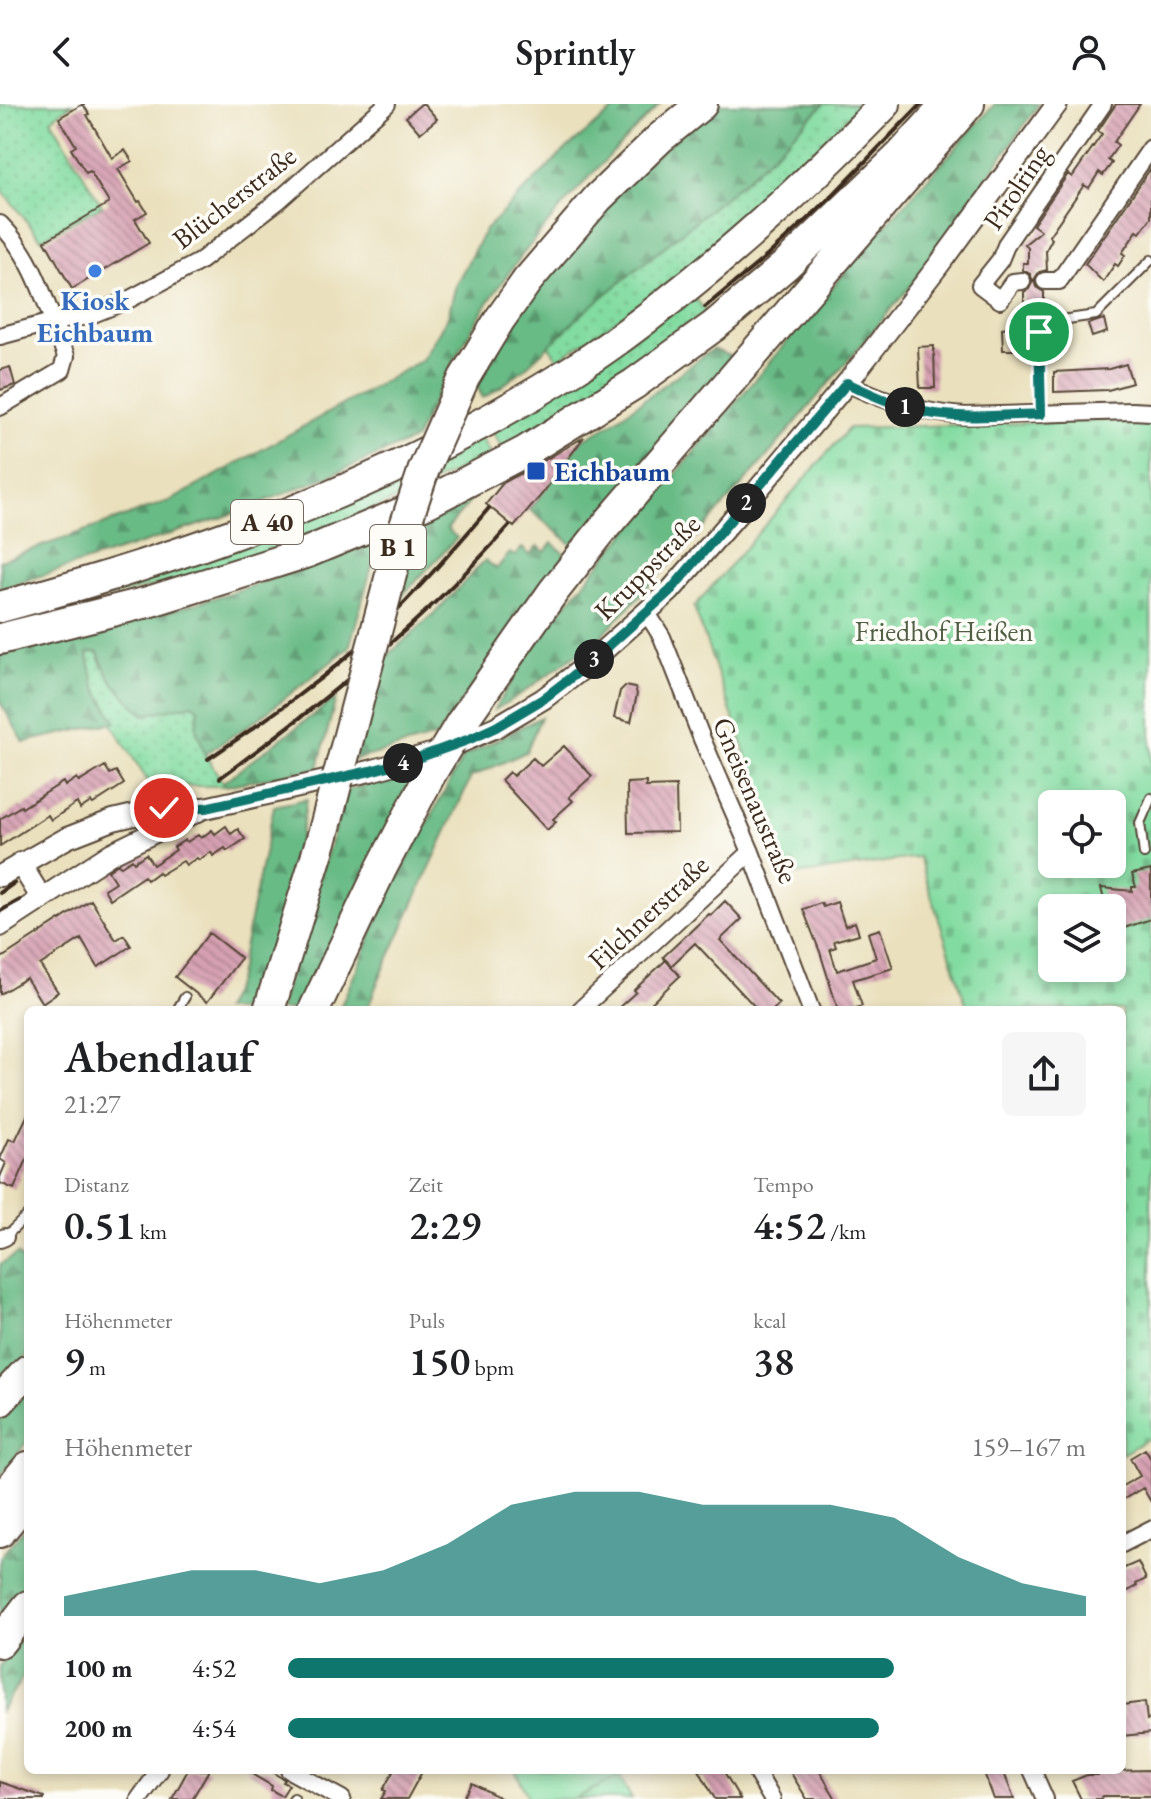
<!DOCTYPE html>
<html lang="de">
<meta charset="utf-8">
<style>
:root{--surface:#fff;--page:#f6f6f6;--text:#202124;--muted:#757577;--accent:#0f766e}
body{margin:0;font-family:"EB Garamond",serif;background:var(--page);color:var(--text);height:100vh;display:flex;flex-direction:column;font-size:30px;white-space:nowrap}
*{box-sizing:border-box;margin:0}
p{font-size:26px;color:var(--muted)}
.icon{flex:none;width:44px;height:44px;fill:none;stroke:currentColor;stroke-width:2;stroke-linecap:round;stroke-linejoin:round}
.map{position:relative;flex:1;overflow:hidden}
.side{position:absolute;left:24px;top:902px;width:1102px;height:768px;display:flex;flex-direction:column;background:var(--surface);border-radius:12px;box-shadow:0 4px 12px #0003}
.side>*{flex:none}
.buttons{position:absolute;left:1038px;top:686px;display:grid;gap:16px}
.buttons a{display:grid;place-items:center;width:88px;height:88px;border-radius:12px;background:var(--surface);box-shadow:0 4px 12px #0003;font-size:40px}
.pin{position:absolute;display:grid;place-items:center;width:68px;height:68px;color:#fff;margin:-34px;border:4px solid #fff;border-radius:50%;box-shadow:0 2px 8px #0007}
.km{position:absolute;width:40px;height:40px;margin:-20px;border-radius:50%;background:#222;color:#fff;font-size:22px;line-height:40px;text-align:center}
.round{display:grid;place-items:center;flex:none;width:84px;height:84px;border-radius:12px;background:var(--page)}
.overview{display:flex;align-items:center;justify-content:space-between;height:136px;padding:0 40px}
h1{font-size:44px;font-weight:600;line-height:60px}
.figures{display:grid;grid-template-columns:repeat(3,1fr);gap:12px;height:136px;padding:8px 40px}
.figures div{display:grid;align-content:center}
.figures b{font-size:40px;font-weight:600}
.figures small{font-size:22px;font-weight:400}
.figures p{font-size:22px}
.chart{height:224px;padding:16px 40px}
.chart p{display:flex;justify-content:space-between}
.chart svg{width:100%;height:144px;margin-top:8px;fill:var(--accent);opacity:.7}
ul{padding:0 40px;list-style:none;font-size:26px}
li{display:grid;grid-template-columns:128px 96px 1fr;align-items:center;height:60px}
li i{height:20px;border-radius:10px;background:var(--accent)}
header{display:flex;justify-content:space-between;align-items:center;height:104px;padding:0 40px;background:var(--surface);font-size:36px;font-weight:600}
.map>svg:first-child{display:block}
</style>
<header><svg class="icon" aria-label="back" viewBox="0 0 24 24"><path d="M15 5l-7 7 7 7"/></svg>Sprintly<svg class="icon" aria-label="person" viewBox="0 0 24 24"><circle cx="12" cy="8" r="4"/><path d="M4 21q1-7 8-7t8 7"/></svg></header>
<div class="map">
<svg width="1151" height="1695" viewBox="0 0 1151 1695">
<defs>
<pattern id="grass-dots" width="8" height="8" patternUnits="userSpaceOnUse" patternTransform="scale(2)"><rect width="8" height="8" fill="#82dba0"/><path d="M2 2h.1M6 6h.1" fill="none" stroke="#71bc89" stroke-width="1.8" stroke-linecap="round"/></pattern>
<pattern id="forest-firs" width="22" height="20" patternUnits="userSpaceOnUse" patternTransform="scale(2)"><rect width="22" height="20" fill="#69bb86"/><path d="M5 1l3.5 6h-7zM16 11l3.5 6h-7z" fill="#58986d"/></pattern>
<pattern id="cemetery-stones" width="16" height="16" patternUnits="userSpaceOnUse" patternTransform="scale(2)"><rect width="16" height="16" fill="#82dba0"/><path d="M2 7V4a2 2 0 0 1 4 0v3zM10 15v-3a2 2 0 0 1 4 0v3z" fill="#71bc89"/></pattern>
<pattern id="park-tufts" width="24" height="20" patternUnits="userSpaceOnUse" patternTransform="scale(2)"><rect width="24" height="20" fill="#82dba0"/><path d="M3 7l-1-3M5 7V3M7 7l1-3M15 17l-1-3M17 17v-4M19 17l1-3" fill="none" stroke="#71bc89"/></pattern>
<pattern id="building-back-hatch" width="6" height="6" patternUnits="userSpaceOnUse" patternTransform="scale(2)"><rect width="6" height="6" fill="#d6a0b2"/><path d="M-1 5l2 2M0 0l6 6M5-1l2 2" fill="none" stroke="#af8390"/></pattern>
</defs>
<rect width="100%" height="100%" fill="#fdfcf7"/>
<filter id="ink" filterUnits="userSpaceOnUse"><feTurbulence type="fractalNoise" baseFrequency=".0125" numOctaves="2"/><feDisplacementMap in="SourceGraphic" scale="16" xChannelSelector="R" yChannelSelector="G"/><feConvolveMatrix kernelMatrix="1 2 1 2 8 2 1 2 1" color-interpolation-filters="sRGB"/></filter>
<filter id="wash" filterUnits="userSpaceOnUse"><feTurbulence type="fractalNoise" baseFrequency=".006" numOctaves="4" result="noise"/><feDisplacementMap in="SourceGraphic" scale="32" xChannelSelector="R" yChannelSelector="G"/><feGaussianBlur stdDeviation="1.8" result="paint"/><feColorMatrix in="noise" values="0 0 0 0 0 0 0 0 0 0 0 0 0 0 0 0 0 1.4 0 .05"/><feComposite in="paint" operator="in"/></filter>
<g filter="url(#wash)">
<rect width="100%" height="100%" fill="#eae0bd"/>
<path fill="url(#grass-dots)" stroke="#5e825f" stroke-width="2" d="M0 0H72L51 15 102 102 41 135 0 84Z
M824 0H860C813 50 763 99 711 144 663 185 611 221 558 255L548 241 591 202 746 75Z
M694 193 706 207 651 249 595 288 502 344 492 327Z
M481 333 490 350C394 399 294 442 190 472 136 488 79 500 24 514L22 509Z
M87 548H98L102 562 194 600 199 605 196 623 205 650 225 682H181L156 690 111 619 115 617 95 582Z"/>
<path fill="url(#forest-firs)" stroke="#527252" stroke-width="2" d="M621 0H660C603 58 544 117 498 184 465 231 439 283 415 335L322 375 221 414 0 485V457L172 396 422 256 448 212 456 180 485 126 565 46Z
M717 0H824C798 25 772 52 745 76 696 118 644 158 594 200 556 231 526 270 483 294L477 282 508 228 542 178 636 68Z
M995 0H1039L909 184 770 349 696 433 601 532 521 590 493 607 548 522 868 141Z
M713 245 734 254 574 442 530 406 582 336 609 321Z
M473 394 447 425 457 434 394 500 419 419Z
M379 437 349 544 258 615 205 650 196 623 199 605 193 600 144 611C124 591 107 577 98 548L87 549 95 582 116 618 24 638 0 598V551C129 522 255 484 379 437Z
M552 439 566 451 436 633 354 656 379 559 436 508 485 456 496 465 510 449 515 452 522 444 530 451 538 442 545 448Z
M336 594 318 664 225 682 223 678Z
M541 613 526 648 471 673 377 880 367 906H339L388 793 463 653Z
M415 668 302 906H279L347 686Z
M307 695 289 796 246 906H223L237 878 274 702Z
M18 1150 28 1164V1251L0 1280V1160Z
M28 1287V1336L0 1373V1317Z
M28 1420V1484L0 1520V1453Z
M28 1525V1566L0 1607V1562Z"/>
<path fill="url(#cemetery-stones)" stroke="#5e825f" stroke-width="2" fill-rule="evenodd" d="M1142 316 1151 320V1333L1122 1350V906H968L919 753 789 772 694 503 849 324ZM1052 700H1112V760H1052ZM1052 804H1112V864H1052Z"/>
<path fill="url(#park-tufts)" stroke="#5e825f" stroke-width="2" d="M619 1672 632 1695H574Z"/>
<path fill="#82dba0" stroke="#5e825f" stroke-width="2" d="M515 1666H631L574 1695H529Z"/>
<g id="blocks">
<path fill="url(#building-back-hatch)" d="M83 0 89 10 87 11 112 54 125 46 132 57 118 65 138 98 140 97 147 108 135 115 149 139 72 185 45 137 109 99 90 67 86 69 71 45 76 42 59 14Z
M421 0H424L437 15 420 29 406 13Z
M1116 0H1140L1114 38 1118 41 1108 56 1112 59 1103 71 1099 68 1089 84 1084 81 1049 132 1052 135 1046 146 1047 166 1039 168 1034 176 1036 183 1044 188V206H1024V188L1029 185 1033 177 1030 170 1023 166V159H1028V144L1025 140 1041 127 1033 121 1068 70 1072 73 1079 63 1102 30 1098 27Z
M1151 64V114L1140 129 1137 127 1122 149 1125 151 1122 156 1118 162 1115 160 1103 178 1085 160Z
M1104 215 1107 228 1092 233 1088 220Z
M1010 223H1027V246H1003L1002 224Z
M934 242 935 284H920L918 243Z
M1126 260 1132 279 1108 286 1054 288V268L1109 265Z
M10 263 15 281 0 286V266Z
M584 333 543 389 514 423 486 400 503 379 535 362Z
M625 582 635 584 637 590 631 618 614 614 620 587Z
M564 642 592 672 569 693 573 697 553 715 556 718 547 726 501 676 509 668 513 672 533 654 541 662Z
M105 662 110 670 116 667 124 680 93 700 91 698 80 705 77 699 51 716 48 711 0 742V715L21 702 22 704 63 678 65 682 77 674 79 678Z
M646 678V683L676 682 677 728 628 729 627 679Z
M226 722 231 730 238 725 245 735 227 747 225 744 213 752 211 748 199 756 197 754 186 761 183 757 160 771 158 768 147 776 144 772 110 795 104 785 115 778 108 767 118 760 121 762 132 755 134 758 146 750 153 761 176 746 174 743 185 736 187 738 198 731 201 734 212 726 215 730Z
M1151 766V815L1112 828V804H1106L1101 784 1132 787V783H1136L1132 770Z
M91 796 116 836 124 831 131 842 98 863 81 835 40 861 58 888 42 899 26 874 0 890V855Z
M725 797 742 815 720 836 779 900 773 906H758L695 839 671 862 663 853 709 810 711 811Z
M837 798 845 822 855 818 859 830 834 837 836 843 830 845 837 867 876 854 868 829 880 825 893 864 853 876 862 902 851 906H838L820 848 803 805 821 799 823 803Z
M209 829 241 854 207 898 175 873Z
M666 856 680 872 644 906H616L636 888 634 886Z
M28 1010V1053L14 1085 0 1079V1073L6 1059 0 1055 9 1035 15 1037Z
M1145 1345 1151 1355V1398L1143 1384 1122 1396V1382L1140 1372 1130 1354Z
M1138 1458 1146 1475 1136 1480 1137 1482 1122 1490V1465Z
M1145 1598 1147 1616 1151 1615V1629L1122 1632V1601Z
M188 1666H209L192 1695H172Z
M245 1666H268L282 1674 285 1676 283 1678 289 1681 282 1692 271 1686 272 1682Z
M394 1666H423L407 1695H381L386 1687 383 1686Z
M699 1666H723L740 1695H715Z
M789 1666H819L836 1695H807Z
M983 1666H1003L1014 1695H994Z
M1151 1666V1692H1102L1101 1695H1081L1072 1677 1087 1671H1098V1667Z
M0 1678 44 1693V1695H0Z
M472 1679 502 1695H463Z"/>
</g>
</g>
<g filter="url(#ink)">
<use href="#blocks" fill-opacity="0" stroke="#554536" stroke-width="2"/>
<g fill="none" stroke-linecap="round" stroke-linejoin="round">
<defs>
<path id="service" d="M1041 309 1039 228 1047 218 1096 211 1151 156
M1144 750 1140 719 1151 694
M177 906 185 893
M5 1133 28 1111
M293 1695 294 1694"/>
<path id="minor" d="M0 120C36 155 48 207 66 252L62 266 0 303
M1022 177 1013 178 1000 196 980 181 1000 156 1007 139 1103 0
M1045 177H1059L1151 44
M0 232 52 218 88 212 128 196 199 158 278 97 387 0
M847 279C886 298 922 309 965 312L1132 307 1151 308
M647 509 662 533 702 635 751 748 811 906
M580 906 751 748
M0 1135 5 1133
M1122 1440 1151 1425
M289 1666 342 1695
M755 1666 772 1695
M1032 1666 1045 1695
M139 1695 160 1666"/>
<path id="tertiary" d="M20 759 42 795
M0 772 67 734 113 716 164 704H205L370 667 438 648 496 623 543 595 564 579 586 562 670 487 740 407 847 279 938 162 1057 0
M0 822 112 749 198 707"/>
<path id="motorway" d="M527 177 598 94 660 34 702 0
M0 503C201 449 396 378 573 266 604 247 633 225 661 203 741 141 815 73 885 0
M0 535 148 498 308 448 428 398 526 347 634 280 714 222 787 160 901 51 947 0
M461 619 553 488 602 426 969 0
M269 906 323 731
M314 906 381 765 431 669
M0 1297 28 1266
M0 1396 28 1363
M0 1428 28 1394
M0 1538 28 1502"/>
</defs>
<use href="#service" stroke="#554536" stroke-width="12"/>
<use href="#minor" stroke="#554536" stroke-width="20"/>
<use href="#tertiary" stroke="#554536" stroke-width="24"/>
<use href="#motorway" stroke="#554536" stroke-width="34"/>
<use href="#service" stroke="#fff" stroke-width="8"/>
<use href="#minor" stroke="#fff" stroke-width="16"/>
<use href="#tertiary" stroke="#fff" stroke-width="20"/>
<use href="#motorway" stroke="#fff" stroke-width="30"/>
<path stroke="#3b2a1e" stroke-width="4" d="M705 203 768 151 829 95 921 0
M208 655C269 614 329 572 382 521 420 484 455 444 489 404
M220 674C324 598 424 518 510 421
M0 789 14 779
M0 807 20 796"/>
<defs>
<path id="motorway-bridge" d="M431 669 461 619
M323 731 399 440 424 365 464 274 500 215 527 177"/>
</defs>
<use href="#motorway-bridge" stroke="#554536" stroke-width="34" stroke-linecap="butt"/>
<use href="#motorway-bridge" stroke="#fff" stroke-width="30"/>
</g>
</g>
<g fill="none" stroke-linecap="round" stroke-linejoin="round" filter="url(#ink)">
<defs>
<path id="route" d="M164 704H205L370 667 415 655 470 635 496 623 543 595 586 562 670 487 847 279C876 293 904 305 935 310 970 315 1007 311 1041 310L1039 228"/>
</defs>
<use href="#route" stroke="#fff" stroke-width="16"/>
<use href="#route" stroke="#0f766e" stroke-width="10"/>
</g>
<circle fill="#3f7fe0" stroke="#fdfcf7" stroke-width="3" cx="95" cy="167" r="8"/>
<rect fill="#1a4fb4" stroke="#fdfcf7" stroke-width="3" x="526" y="357" width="20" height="20" rx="4"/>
<g text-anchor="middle" stroke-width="7" stroke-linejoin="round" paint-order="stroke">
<g fill="#fdfcf7" stroke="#75695f" stroke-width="2">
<rect x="231" y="396" width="72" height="44" rx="6"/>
<rect x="370" y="421" width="56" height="44" rx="6"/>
</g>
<g font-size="26" font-weight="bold" fill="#3b2a1e">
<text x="267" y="427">A 40</text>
<text x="398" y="452">B 1</text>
</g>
<g font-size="28" fill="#3b2a1e" stroke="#fdfcf7">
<text transform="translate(1016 83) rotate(-56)" y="10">Pirolring</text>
<text transform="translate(234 93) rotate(-38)" y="10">Blücherstraße</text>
<text transform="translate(647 463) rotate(-45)" y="10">Kruppstraße</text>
<text transform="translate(756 696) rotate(67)" y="10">Gneisenaustraße</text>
<text transform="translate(648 808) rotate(-43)" y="10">Filchnerstraße</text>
</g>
<g font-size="28" font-weight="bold" fill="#366cbe" stroke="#fdfcf7">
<text x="95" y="206">Kiosk<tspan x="95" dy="32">Eichbaum</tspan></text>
</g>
<g font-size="28" font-weight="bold" fill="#164399" stroke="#fdfcf7" text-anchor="start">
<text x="554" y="377">Eichbaum</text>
</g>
<g font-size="28" fill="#505f45" stroke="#fdfcf7">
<text x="944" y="537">Friedhof Heißen</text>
</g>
</g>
</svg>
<div class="buttons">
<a><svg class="icon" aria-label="locate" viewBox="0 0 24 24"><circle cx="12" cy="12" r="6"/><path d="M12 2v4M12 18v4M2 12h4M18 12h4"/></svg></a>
<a><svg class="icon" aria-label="layers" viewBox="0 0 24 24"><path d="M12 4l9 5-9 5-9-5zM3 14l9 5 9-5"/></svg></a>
</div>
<div class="pin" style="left:1039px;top:228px;background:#1e9e55"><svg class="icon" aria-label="arrive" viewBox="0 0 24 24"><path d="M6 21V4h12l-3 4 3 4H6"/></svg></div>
<div class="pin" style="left:164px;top:704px;background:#d93025"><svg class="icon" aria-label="check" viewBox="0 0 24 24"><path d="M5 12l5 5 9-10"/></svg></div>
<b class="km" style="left:905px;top:303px">1</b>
<b class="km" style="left:746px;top:399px">2</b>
<b class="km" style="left:594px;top:555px">3</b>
<b class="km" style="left:403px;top:659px">4</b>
<section class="side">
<div class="overview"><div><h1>Abendlauf</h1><p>21:27</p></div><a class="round"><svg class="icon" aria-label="share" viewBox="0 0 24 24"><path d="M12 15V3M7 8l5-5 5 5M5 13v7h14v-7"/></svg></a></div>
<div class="figures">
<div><p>Distanz</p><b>0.51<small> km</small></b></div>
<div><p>Zeit</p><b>2:29</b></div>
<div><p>Tempo</p><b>4:52<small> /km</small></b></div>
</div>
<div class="figures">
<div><p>Höhenmeter</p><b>9<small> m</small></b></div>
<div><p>Puls</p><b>150<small> bpm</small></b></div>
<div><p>kcal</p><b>38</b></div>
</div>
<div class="chart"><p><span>Höhenmeter</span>159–167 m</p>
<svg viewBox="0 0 160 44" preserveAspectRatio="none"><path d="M0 44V38L10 34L20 30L30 30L40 34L50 30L60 22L70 10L80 6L90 6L100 10L110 10L120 10L130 14L140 26L150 34L160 38V44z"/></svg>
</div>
<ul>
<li><b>100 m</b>4:52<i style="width:76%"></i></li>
<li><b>200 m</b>4:54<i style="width:74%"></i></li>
</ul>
</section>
</div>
